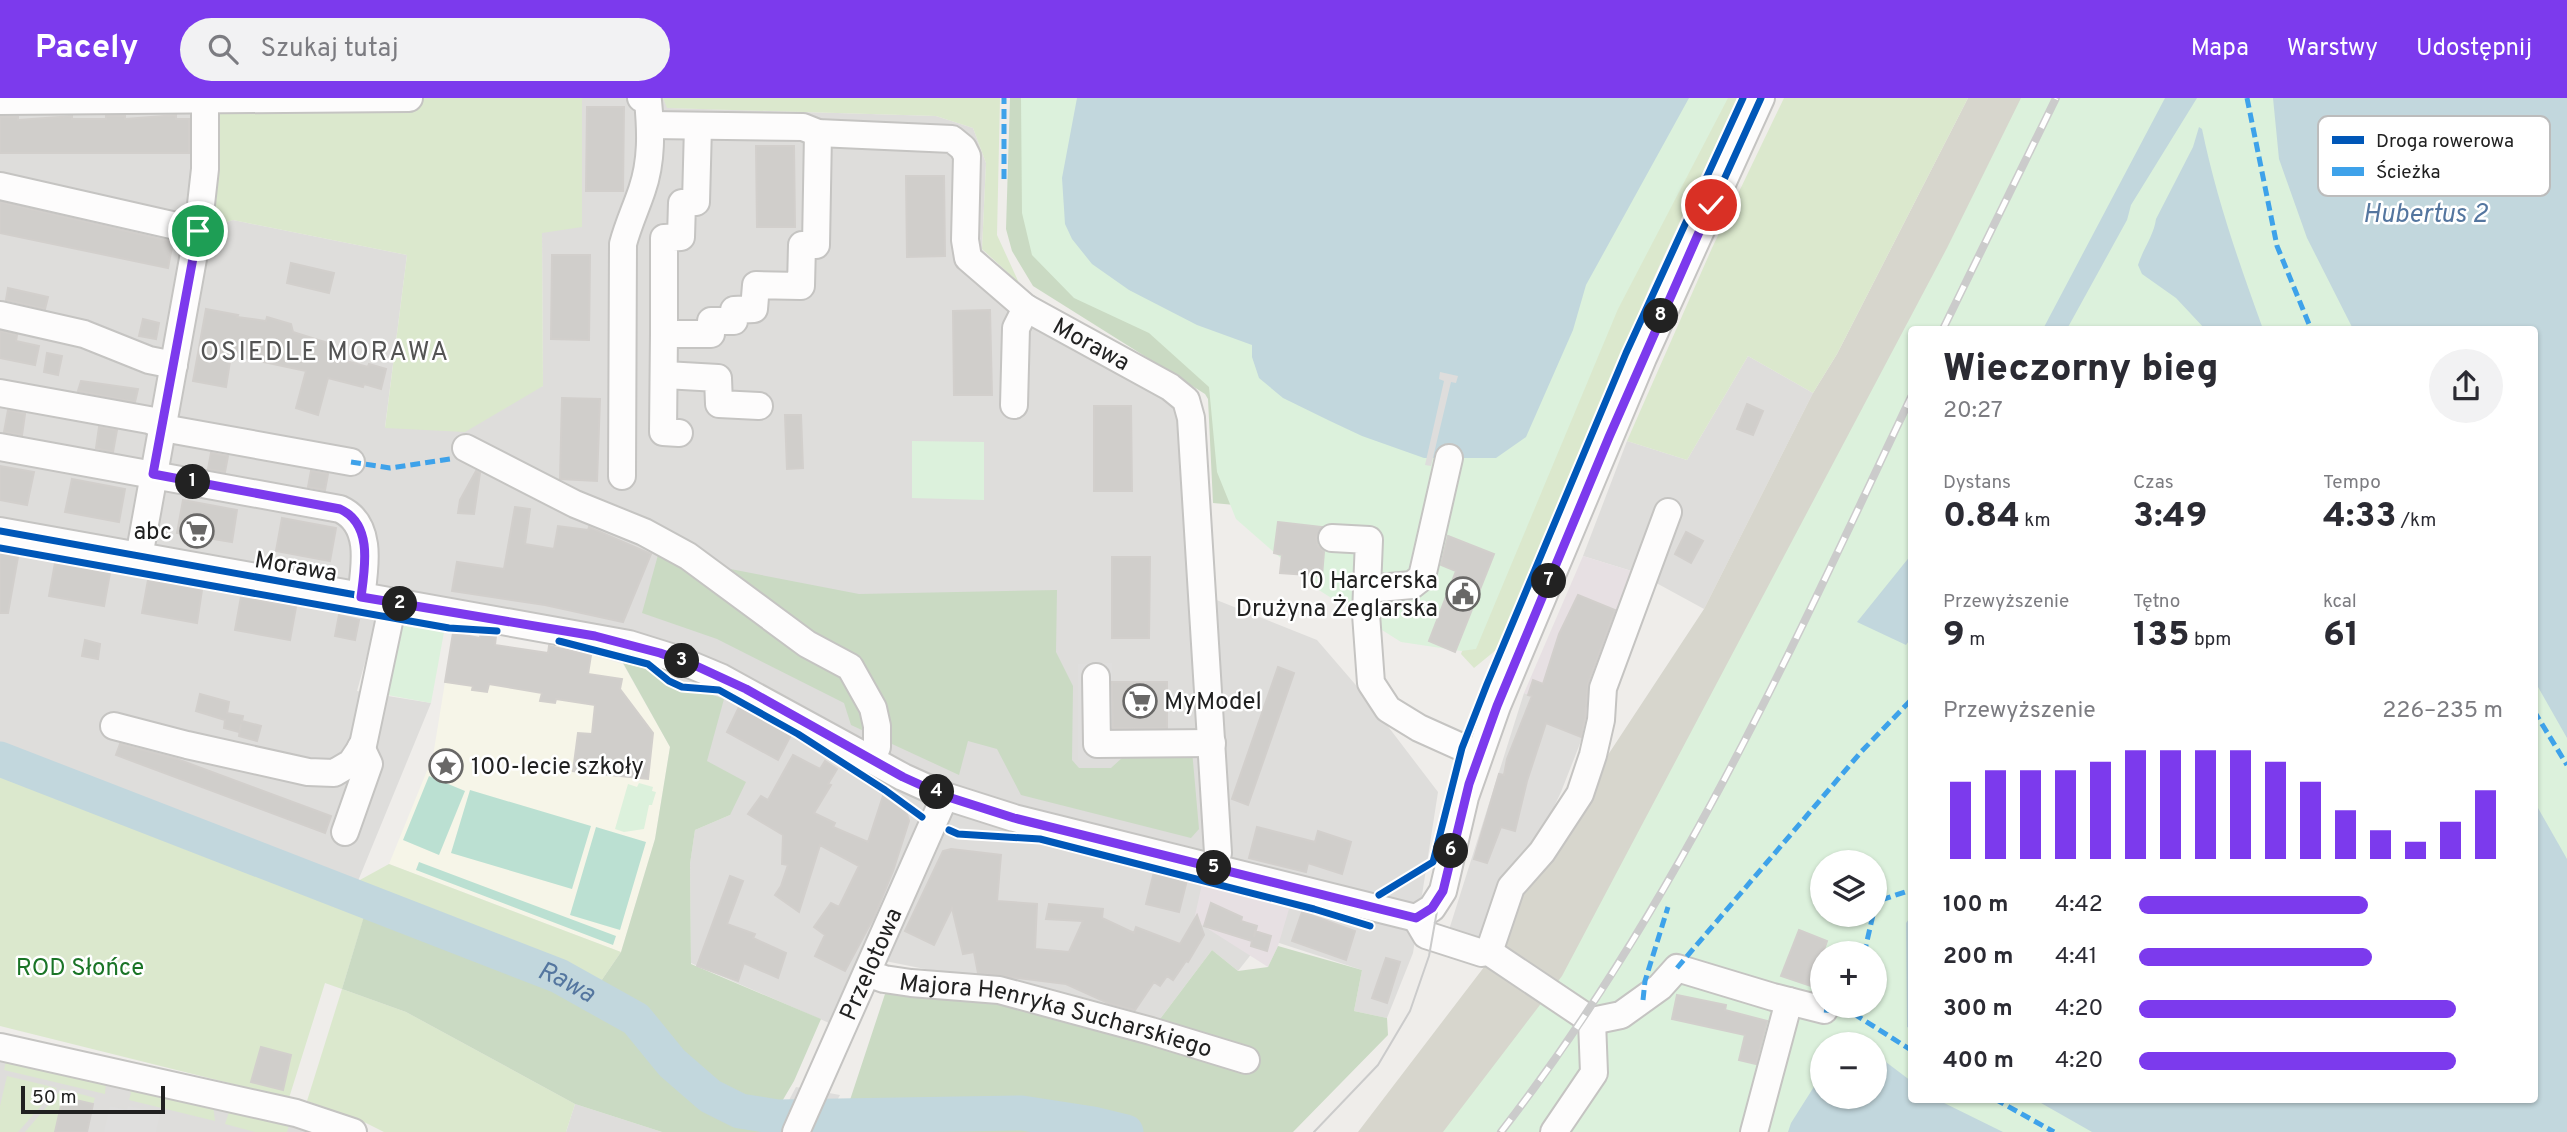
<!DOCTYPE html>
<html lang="pl">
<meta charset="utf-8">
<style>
:root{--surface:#fff;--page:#f2f2f3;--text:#2b2b33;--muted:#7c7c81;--accent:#7c3aed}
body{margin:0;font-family:Overpass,sans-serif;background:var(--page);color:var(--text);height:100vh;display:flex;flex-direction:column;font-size:26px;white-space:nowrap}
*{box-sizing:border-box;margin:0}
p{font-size:23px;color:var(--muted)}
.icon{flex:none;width:38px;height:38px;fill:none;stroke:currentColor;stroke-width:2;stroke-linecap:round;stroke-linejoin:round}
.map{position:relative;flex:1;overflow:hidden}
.sheet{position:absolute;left:1908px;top:228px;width:630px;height:777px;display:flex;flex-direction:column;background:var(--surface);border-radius:7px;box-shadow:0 2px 5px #0004}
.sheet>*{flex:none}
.controls{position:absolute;left:1810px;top:752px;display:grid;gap:14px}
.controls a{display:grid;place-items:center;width:77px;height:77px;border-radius:50%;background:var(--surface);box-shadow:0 2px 5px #0004;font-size:35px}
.scale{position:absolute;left:21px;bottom:18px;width:144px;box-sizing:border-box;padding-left:7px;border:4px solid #212121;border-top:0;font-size:19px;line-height:24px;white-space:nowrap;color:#212121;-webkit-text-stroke:5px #fff;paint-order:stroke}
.pin{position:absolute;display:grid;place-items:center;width:60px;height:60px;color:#fff;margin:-30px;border:4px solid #fff;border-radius:50%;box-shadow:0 2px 7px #0007}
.km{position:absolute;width:35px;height:35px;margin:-18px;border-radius:50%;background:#222;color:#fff;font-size:19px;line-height:35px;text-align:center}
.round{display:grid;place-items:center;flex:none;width:74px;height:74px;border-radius:37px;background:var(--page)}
.head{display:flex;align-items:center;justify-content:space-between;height:119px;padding:0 35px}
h1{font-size:38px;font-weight:800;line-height:52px}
.metrics{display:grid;grid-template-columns:repeat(3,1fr);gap:10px;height:119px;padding:7px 35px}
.metrics div{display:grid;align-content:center}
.metrics b{font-size:35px;font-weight:800}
.metrics small{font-size:19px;font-weight:400}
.metrics p{font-size:19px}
.chart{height:196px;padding:14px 35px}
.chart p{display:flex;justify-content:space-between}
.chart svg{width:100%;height:126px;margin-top:7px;stroke:var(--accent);stroke-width:6}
ul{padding:0 35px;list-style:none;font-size:23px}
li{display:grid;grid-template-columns:112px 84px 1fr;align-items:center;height:52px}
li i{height:18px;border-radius:9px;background:var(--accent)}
header{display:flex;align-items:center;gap:42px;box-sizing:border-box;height:98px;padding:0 35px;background:var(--accent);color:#fff}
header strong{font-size:33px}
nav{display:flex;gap:38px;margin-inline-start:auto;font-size:24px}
.search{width:490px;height:63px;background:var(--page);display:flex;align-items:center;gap:18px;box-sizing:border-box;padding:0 24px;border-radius:38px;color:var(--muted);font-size:26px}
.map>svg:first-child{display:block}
</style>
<header>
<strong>Pacely</strong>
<div class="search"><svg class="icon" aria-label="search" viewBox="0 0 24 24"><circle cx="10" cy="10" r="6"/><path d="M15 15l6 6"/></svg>Szukaj tutaj</div>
<nav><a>Mapa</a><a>Warstwy</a><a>Udostępnij</a></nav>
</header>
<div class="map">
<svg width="2567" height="1034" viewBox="0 0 2567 1034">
<rect width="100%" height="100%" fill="#efedea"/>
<path fill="#dedddb" d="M0 0H220L218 56 211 129 233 122 407 157 385 329 543 288 542 134 582 128V0H663L668 10 936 18 973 30 986 65 982 151 1004 174 1037 200 1189 293 1214 501 1317 542 1361 593 1438 694 1413 855 1387 920 1354 913 1362 872 1264 840 1238 873 1212 852 1151 933 965 879 875 861 843 931 691 865 690 766 695 732 730 717 707 663 710 596 679 593 666 586 647 571 568 548 460 530 377 521 357 593 431 605 358 783 0 648Z
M1748 258 1813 295 1704 511 1638 475 1583 458 1627 343 1687 362Z
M1524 595 1590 620 1561 694 1529 761 1481 846 1448 835Z
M0 958 325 1034H0Z
M575 1006 662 1034H566Z"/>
<path fill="#e7e0e3" d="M1583 458 1638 475 1590 620 1524 595Z
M1202 786 1289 811 1278 848 1268 869 1194 822Z"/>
<path fill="#f6f5e8" d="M453 535 480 540 481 535 496 538 495 547 547 555 549 546 564 548V553L591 557 623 566 670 649 655 741 621 854 389 766 433 658Z"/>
<path fill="#d7d6cd" d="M1968 0H2029L1921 208 1868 321 1608 1034H1358L1507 839 1521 789 1704 511 1813 295 1837 256Z"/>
<path fill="#dbe8cd" d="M220 0H582V129L542 135 543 288 465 334 385 330 407 157 233 122 210 129 218 56Z
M663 0H1000L997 137 1019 185 982 151 986 65 973 30 936 18 667 10Z
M1689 0H1737L1650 188 1496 552 1474 570 1461 556 1505 434Z
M1784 0H1968L1837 256 1813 295 1748 258 1687 362 1627 343 1712 150Z
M0 648 358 783 389 766 621 854 586 905 365 816 342 891 406 914 575 1006 566 1034H384L360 1022 307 1003 342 891 325 885 289 1000 0 928Z
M6 963 106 984 105 996 4 972Z
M7 978 57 990 18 1034H0V1008Z
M127 988 213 1007 215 1023 129 1002 131 995Z
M62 991 95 1000 93 1006 63 1000 55 1034H25Z
M850 1002 895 1034H832Z
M230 1011 290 1024 287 1034H255L225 1026Z"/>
<path fill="#cadac3" d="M1010 0H1077L1197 227 1246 408 1213 405 1208 301 1205 296 1033 188 1012 153 1006 131Z
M658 457 859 496 1057 492 1056 554 1073 588 1072 662 1079 670H1111L1123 659 1192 652 1199 731 1191 740 1021 697 997 651 968 643 959 677 851 627 844 605 717 541 642 515Z
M623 565 647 571 666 586 679 593 710 596 724 601 707 663 746 684 730 717 695 732 690 766 691 866 821 921 794 983 764 1034H662L575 1006 406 914 342 891 365 815 586 905 621 854 655 741 670 649Z
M1278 848 1362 872 1354 913 1387 920 1388 937 1293 1034H895L850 1002 886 893 1007 903 1151 933 1212 852 1238 873 1268 869Z"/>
<path fill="#dcf1dc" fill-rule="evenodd" d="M1021 0H1728L1618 211 1476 551 1461 553 1401 544 1314 489 1236 421 1217 374 1209 289 1149 235 1074 200 1032 157 1022 115Z
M2021 0H2567V1034H1443L1562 878 1947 150ZM1911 231H2534V1001H1911ZM1822 765H1874V817H1822ZM1822 856H1874V908H1822ZM1822 947H1874V999H1822Z
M912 343 984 344V402L912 400Z
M397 527 444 534 431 605 382 596Z
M639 685 653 689 652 693 656 694 652 707H649L644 731 624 734 615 731 628 686 637 689Z"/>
<path fill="#bbe0d2" d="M429 678 465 693 439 757 403 742Z
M470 692 591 728 572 791 451 755Z
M596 729 646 744 620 832 570 817Z
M419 764 616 838 613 847 416 772Z"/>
<path fill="#dfdedd" d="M1112 565V661L1078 662V566Z
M110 1008 127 1012 128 1008 160 1015 156 1034H104Z"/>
<path fill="#c2d7dd" d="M1077 0H1689L1586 187 1573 232 1526 339 1496 360H1424L1362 338 1330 323 1283 300 1259 280 1252 259V247L1197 227 1129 192 1092 166 1072 141 1065 126 1062 80Z
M2165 0H2197L2131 107 2127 122 2067 231H2043Z
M2273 0H2567V640L2534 582V231H2353L2307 140 2279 61Z
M2199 29 2202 31C2216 99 2239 165 2263 231H2205L2176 200 2142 176 2138 167C2143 151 2154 137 2156 121L2193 49Z
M1911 457V540L1906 547 1857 524Z
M2534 703 2567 761V1034H2092L2034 1001H2534Z
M1911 818V931L1907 929 1906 825Z
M1874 955 1911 983V1001H1936L2003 1034H1788L1791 1025 1822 976V999H1874Z"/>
<path fill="#dedddc" d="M1440 274 1458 278 1456 285 1451 284 1431 368 1425 367 1444 283 1439 281Z
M796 989 840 997 820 1034H772Z"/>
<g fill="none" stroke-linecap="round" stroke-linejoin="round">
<path stroke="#c2d7dd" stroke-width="35" id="s1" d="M0 661 559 878 636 921 672 965 710 998 740 1013 778 1019 1022 1015 1093 1026 1126 1034"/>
</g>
<path fill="#d0cecb" stroke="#d2cfcc" stroke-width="2" d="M587 9H624L623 93H586Z
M176 17V21H189V55H0V19H18V22L72 18V21H106V18H125V21Z
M756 48H794L795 129H757Z
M906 78H944L945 158 907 159Z
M0 104 173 144 168 170 0 135Z
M552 157H590L589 242 551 241Z
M291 165 334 175 329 195 287 185Z
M8 190 48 199 45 211 6 202Z
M206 211 238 217 237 219 266 223 267 219 291 226 293 234 331 246 328 258 368 269 369 266 386 271 381 291 364 286 363 289 328 280 318 317 296 310 306 273 231 257 226 289 193 283Z
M990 212 992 297H954L953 213Z
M143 221 159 225 156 241 139 238Z
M0 233 17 237 16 243 39 248 35 267 0 260Z
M47 255 62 258 58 277 44 274Z
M81 283 138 291 135 304 78 293Z
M562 300 600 301 597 383 560 381Z
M1747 306 1763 313 1753 337 1737 331Z
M1094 308H1131L1132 393H1094Z
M8 312 25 316 22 337 4 334Z
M785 317H801L803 370 787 371Z
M99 329 117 332 113 354 96 350Z
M211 355 228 358 225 374 208 371Z
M0 368 34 374 27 407 0 402Z
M311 373 328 376 325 392 308 389Z
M476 373 480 375 474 416 458 415 460 402Z
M72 381 125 391 119 424 65 414Z
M183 402 237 412 232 444 177 435Z
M515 409 530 411 525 446 554 451 558 428 588 432 589 429 651 456 623 524 545 507 452 493 457 464 504 471Z
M282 420 336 430 330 463 276 453Z
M1278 424 1322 429 1316 440 1318 448 1324 454 1322 478 1280 475 1282 457 1274 455Z
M1686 434 1703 443 1691 465 1675 456Z
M1448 438 1494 456 1455 554 1429 543 1456 473 1441 467Z
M0 455 18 459 8 515H0Z
M1112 459H1150L1149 540H1112Z
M55 465 110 475 104 508 49 498Z
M148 482 202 492 197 525 142 515Z
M1578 497 1615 512 1588 585 1585 620 1581 639 1546 625 1527 683 1515 733 1501 729 1487 765 1474 761 1499 676 1504 677 1507 661 1532 598 1528 597 1533 582 1543 586 1559 536Z
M241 499 296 509 290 542 235 532Z
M339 517 359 522 355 542 335 538Z
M453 535 480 540 481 535 496 538 495 547 548 555 549 548 591 557 588 576 622 581 620 591 653 635 648 681 573 673 578 635 592 636 595 607 556 601 555 605 540 603 542 595 489 586 487 594 472 592 473 588 445 584Z
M85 542 100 546 98 561 82 558Z
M1278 569 1294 575 1248 707 1232 701Z
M1112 584H1167V630H1113Z
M200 596 229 604 227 615 243 618 242 623 261 628 257 643 239 638 241 626 239 634 224 630 225 622 196 613Z
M739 609 791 637 778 662 727 634Z
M120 646 177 661 331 718 325 735 116 657Z
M793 657 820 671 825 663 837 671 828 686 831 687 814 715 835 725 833 729 868 744 883 698 906 713 909 723 893 773 874 819 845 873 815 858 825 837 814 829 831 805 839 809 859 768 820 747 799 814 775 797 781 788 788 767 782 766 783 737 748 716 761 698 768 702Z
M1257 729 1315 744 1318 733 1351 744 1342 776 1308 765 1306 774 1249 760Z
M951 751 1001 757 997 803 1037 806 1035 851 1069 854 1083 823 1046 821 1049 806 1103 811 1102 820 1134 835 1136 829 1180 846 1197 817 1204 837 1188 864 1186 863 1173 882 1167 878 1160 888 1154 884 1135 912 1108 905 1066 886 978 875 974 854 963 856 952 810 934 847 905 833 943 753Z
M1154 774 1187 782 1179 814 1146 806Z
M730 778 743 783 727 826 755 836 753 840 786 855 778 880 744 865 738 883 697 868Z
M1211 805 1242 819 1241 823 1257 828 1254 839 1255 833 1271 838 1267 853 1251 848 1252 843 1204 828Z
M1302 814 1355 833 1346 862 1292 843Z
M1799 832 1827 843 1811 888 1781 878Z
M1386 860 1400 864 1387 905 1372 900Z
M1677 897 1726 907 1725 912 1767 923 1756 966 1739 962 1745 937 1672 921Z
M261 949 291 957 283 992 251 984Z
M63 999 93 1006 87 1034H55Z"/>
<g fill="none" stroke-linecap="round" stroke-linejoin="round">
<defs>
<g id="minor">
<path d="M0 3 409 0"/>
<path id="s2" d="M651 27 803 29 818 35 952 41 963 50 967 58 965 142 968 160 1026 210 1170 289 1186 302 1191 320 1218 755 1214 770"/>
<path d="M698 28 696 104 682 105 681 139 664 140V236H711V223H734V212L754 211 756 187 801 188 802 147H816L818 35"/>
<path d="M0 88 198 133"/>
<path d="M0 217 84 236 149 262 174 267"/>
<path d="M664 236 663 334 679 335"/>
<path d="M665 277 718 280 719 306 759 308"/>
<path d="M0 295 149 322 174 332 351 364"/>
<path d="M1014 307 1016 230 1026 210"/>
<path d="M0 349 340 411C373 426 365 469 361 499"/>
<path d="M466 350 575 406 644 434 688 458 807 546 850 569 873 610 877 628V649L871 662"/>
<path d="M622 378 623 146C628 127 636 110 642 92 652 63 651 33 648 3L641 0"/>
<path d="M0 433 629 546 677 561 720 579 903 679 945 698 1014 720 1416 820"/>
<path d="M1332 440 1369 442 1366 516 1371 585 1388 611 1419 630 1479 657"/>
<path d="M139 459 198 133 205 71V2"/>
<path d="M1367 491 1412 487 1422 479 1449 360"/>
<path d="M1096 579 1097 646 1212 645"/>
<path d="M114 628 187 647 308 674 334 675 351 665 363 647 393 505"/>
<path d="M345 734 369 666 361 649"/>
<path d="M1416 820 1432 810 1443 793 1465 699 1497 608 1643 260 1761 0"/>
<path d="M1416 820 1426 837 1482 855 1489 854 1592 923 1594 975 1554 1034"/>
<path d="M1489 854 1511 789 1542 754 1580 696 1593 657 1601 622 1603 590 1668 414"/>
<path id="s3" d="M867 875 884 881 911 885 999 892 1151 933 1246 962"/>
<path d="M1592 923 1621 917 1660 889 1677 870 1773 899 1824 912"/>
<path d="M0 949 296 1015 353 1034"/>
<path id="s4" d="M796 1034 945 698"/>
<path d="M1754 1034 1789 903"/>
</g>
</defs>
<use href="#minor" stroke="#c5c4c2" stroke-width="30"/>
<use href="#minor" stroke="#fdfcfc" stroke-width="26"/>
<path stroke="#cbcbcb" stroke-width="2" d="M1314 1034 1378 967 1410 913 1429 858 1450 740 1480 639 1639 259 1757 0"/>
<defs>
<path id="rail" d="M1943 231 2056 0
M1501 1034C1675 810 1791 553 1911 299"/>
</defs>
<use href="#rail" stroke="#cbcbcb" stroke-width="8"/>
<use href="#rail" stroke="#fff" stroke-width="5" stroke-dasharray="16" stroke-linecap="butt"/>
<path stroke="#3ea2ea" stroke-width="5" stroke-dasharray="10 5" stroke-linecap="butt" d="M2247 0 2277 148 2311 231
M1004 81V0
M351 364 390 370 450 361
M2534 613 2567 667
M1874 814 1878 803 1911 792
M1864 856 1873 817
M1677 870 1861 654 1911 602
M1643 902 1645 883 1668 809
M1824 912 1851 914 1911 952
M1995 1001 2054 1034"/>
<defs>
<path id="cycleway" d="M0 433 629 546 677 561 720 579 903 679 945 698 1014 720 1416 820 1432 810 1443 793 1465 699 1497 608 1643 260 1761 0
M0 450 449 530 497 533
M559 543 648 566 669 583 682 589 719 592 798 636 885 692 922 719
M949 732 958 736 1040 741 1314 811 1370 828
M1379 797 1433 764 1462 650 1487 586 1626 255 1743 0"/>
</defs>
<use href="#cycleway" stroke="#fff" stroke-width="11"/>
<use href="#cycleway" stroke="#0057b8" stroke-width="7"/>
</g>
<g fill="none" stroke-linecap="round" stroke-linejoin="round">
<defs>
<path id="route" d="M198 133 153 376 340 411C373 426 365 469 361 499L595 538 660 555 694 567 746 591 903 679 945 698 1014 720 1416 820 1432 810 1443 793 1469 686 1497 608 1609 339 1711 107"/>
</defs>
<use href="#route" stroke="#fff" stroke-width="14"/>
<use href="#route" stroke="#7c3aed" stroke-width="9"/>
</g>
<defs>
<symbol id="supermarket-ring" viewBox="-11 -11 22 22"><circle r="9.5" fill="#fff" stroke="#696867" stroke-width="1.5"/><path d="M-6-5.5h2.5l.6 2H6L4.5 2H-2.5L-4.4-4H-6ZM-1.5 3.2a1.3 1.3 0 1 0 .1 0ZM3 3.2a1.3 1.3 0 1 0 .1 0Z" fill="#696867"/></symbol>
<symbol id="civic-ring" viewBox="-11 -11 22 22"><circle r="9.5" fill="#fff" stroke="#696867" stroke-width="1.5"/><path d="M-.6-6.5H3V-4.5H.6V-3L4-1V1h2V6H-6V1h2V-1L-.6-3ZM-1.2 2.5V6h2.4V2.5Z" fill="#696867"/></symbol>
<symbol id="sight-ring" viewBox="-11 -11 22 22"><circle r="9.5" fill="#fff" stroke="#696867" stroke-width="1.5"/><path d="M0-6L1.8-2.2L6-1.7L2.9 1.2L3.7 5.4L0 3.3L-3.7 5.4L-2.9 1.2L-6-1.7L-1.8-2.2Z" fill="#696867"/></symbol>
</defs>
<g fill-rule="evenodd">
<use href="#supermarket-ring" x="178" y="414" width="38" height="38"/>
<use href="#civic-ring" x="1444" y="477" width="38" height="38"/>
<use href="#supermarket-ring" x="1121" y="584" width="38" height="38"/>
<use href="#sight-ring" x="427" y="649" width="38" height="38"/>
</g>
<g text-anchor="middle" stroke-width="5" stroke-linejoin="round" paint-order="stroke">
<g font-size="24" fill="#212121" stroke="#fff">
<text dy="8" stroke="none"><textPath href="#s2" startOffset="579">Morawa</textPath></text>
<text transform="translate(296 468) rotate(10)" y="8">Morawa</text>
<text dy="8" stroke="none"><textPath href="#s4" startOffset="184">Przelotowa</textPath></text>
<text dy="8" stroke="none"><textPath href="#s3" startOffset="194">Majora Henryka Sucharskiego</textPath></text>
</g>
<g font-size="24" fill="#212121" stroke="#fff" text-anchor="end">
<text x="172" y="441">abc</text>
<text x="1438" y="490">10 Harcerska<tspan x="1438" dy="28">Drużyna Żeglarska</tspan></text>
<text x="1164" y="611" text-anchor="start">MyModel</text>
<text x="471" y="676" text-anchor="start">100-lecie szkoły</text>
</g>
<g font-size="24" fill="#1a7426" stroke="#fff">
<text x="80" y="877">ROD Słońce</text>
</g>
<g font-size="26" font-style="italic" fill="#54769f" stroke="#fff">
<text x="2425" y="124">Hubertus 2</text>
<text dy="9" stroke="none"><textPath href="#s1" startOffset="609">Rawa</textPath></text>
</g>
<g font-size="26" letter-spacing="2" fill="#545454" stroke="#fff">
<text x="325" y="262">OSIEDLE MORAWA</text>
</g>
</g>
<rect x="2318" y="18" width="232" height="80" rx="10" fill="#fff" stroke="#bcbcbc" stroke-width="2"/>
<rect x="2332" y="38" width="32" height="8" fill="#0057b8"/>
<rect x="2332" y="69" width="32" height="9" fill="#3ea2ea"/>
<g font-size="19" fill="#212121">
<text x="2376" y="49">Droga rowerowa</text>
<text x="2376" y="80">Ścieżka</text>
</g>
</svg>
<div class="controls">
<a><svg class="icon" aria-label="layers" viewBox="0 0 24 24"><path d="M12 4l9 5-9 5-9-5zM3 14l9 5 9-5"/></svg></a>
<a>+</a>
<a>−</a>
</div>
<div class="scale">50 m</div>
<div class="pin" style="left:198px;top:133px;background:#1e9e55"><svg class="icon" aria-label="arrive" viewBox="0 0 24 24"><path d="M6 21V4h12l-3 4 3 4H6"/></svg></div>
<div class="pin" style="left:1711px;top:107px;background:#d93025"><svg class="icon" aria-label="check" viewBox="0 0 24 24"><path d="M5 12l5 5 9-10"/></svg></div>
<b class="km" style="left:193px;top:384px">1</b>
<b class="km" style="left:400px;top:506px">2</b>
<b class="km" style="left:682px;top:563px">3</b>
<b class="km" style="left:937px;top:694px">4</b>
<b class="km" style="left:1214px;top:770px">5</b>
<b class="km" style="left:1451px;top:753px">6</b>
<b class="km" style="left:1549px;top:483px">7</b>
<b class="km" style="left:1661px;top:218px">8</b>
<section class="sheet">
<div class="head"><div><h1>Wieczorny bieg</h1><p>20:27</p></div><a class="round"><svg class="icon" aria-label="share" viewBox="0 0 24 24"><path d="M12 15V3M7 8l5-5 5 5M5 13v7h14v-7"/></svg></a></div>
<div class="metrics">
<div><p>Dystans</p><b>0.84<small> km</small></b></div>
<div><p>Czas</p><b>3:49</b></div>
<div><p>Tempo</p><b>4:33<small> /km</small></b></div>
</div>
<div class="metrics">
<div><p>Przewyższenie</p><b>9<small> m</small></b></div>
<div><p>Tętno</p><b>135<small> bpm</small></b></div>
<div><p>kcal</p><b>61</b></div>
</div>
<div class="chart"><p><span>Przewyższenie</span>226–235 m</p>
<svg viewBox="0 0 160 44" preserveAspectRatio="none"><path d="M5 44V17M15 44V13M25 44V13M35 44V13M45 44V10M55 44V6M65 44V6M75 44V6M85 44V6M95 44V10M105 44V17M115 44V27M125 44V34M135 44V38M145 44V31M155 44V20"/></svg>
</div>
<ul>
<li><b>100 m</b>4:42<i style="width:63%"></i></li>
<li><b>200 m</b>4:41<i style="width:64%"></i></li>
<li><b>300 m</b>4:20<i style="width:87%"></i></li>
<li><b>400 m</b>4:20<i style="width:87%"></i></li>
</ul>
</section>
</div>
